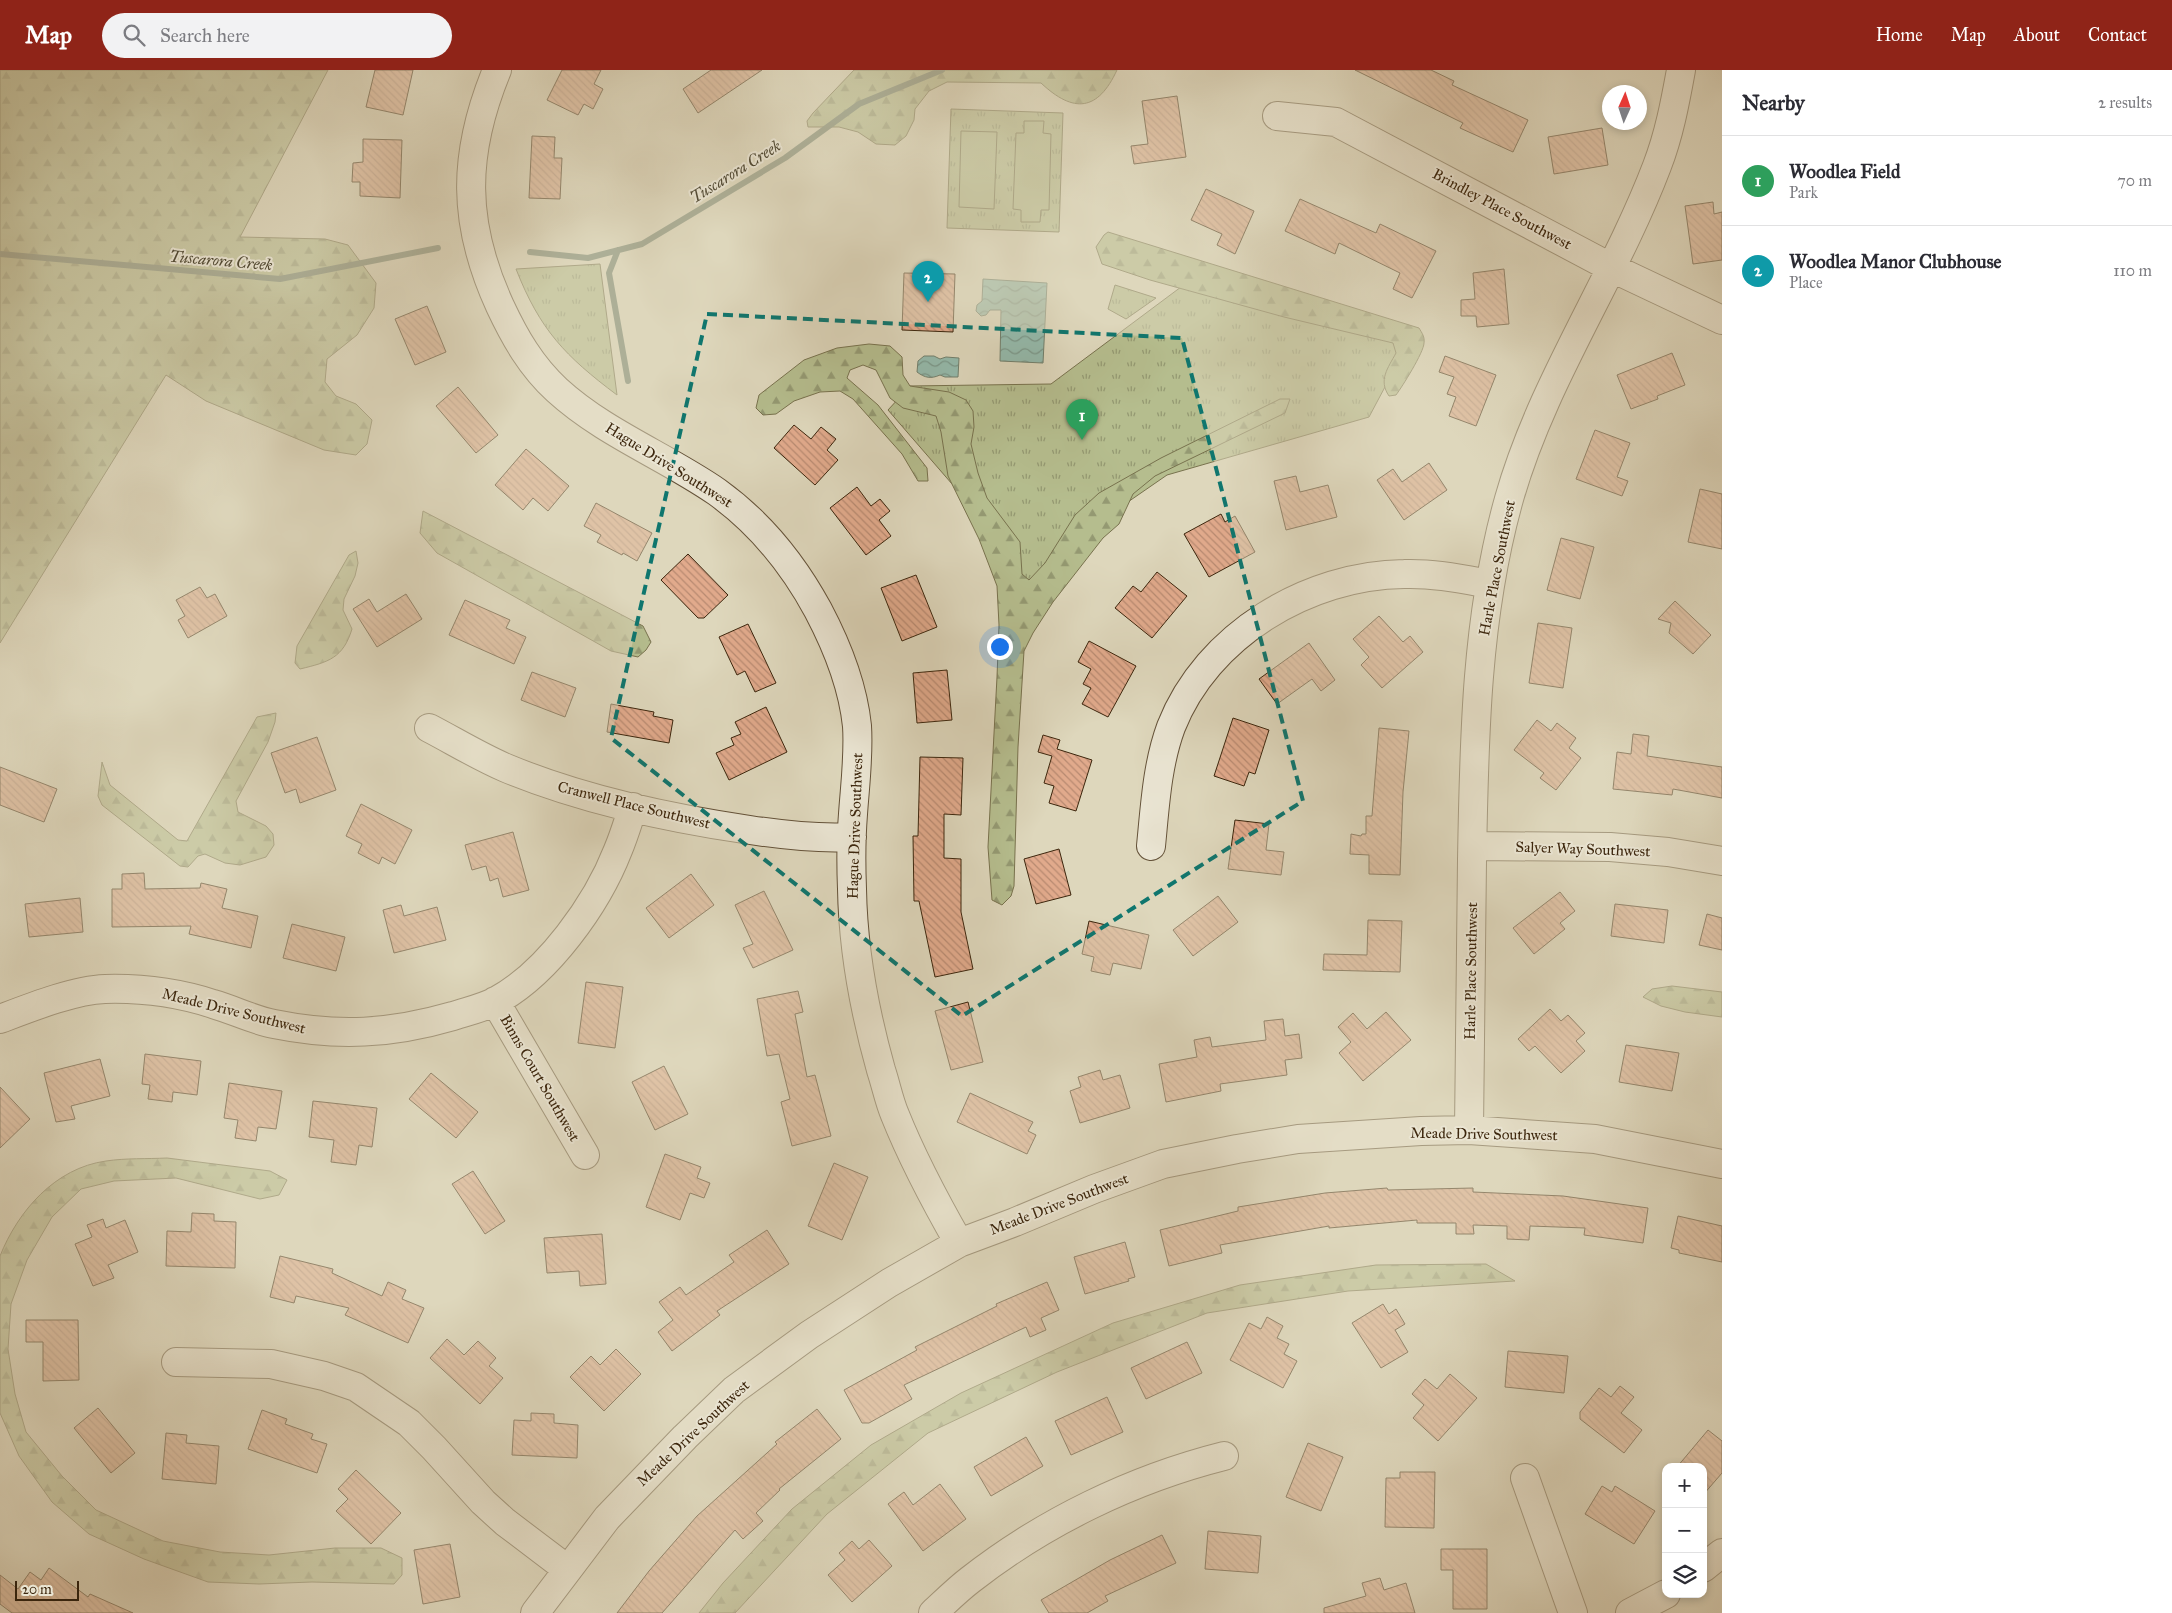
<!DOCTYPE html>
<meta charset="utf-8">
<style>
:root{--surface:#fff;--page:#f2f2f3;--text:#2b2b33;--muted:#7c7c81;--line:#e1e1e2;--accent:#8f2418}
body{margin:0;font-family:"IM FELL Great Primer",serif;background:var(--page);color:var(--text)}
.controls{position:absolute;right:15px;bottom:15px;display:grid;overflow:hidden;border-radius:10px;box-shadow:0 2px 8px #0003}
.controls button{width:45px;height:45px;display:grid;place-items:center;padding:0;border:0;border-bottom:1px solid var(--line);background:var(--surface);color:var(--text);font:25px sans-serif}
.compass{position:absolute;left:1602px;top:15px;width:45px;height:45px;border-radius:50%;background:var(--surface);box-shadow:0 2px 8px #0003;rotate:3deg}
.scale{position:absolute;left:15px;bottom:12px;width:64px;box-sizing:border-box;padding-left:5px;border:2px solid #3c260d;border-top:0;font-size:14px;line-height:18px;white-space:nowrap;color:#3c260d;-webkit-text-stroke:4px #eae5d3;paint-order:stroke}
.you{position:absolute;left:999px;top:576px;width:18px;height:18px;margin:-12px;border:4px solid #fff;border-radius:50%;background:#1a73e8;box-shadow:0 0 0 8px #1a73e833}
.badge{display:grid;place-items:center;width:32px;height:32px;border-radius:50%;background:var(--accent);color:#fff;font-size:16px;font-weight:700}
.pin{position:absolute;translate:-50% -41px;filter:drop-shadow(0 1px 2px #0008)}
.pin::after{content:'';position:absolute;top:26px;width:18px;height:15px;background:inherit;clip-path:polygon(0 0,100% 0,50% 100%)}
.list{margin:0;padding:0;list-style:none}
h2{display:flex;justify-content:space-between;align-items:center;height:65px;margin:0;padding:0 20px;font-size:21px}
h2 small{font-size:16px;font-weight:400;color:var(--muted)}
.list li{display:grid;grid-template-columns:32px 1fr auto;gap:15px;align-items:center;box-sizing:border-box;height:90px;padding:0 20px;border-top:1px solid var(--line)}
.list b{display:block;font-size:19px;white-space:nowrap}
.list p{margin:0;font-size:16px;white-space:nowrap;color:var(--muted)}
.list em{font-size:16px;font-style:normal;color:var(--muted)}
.icon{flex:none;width:28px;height:28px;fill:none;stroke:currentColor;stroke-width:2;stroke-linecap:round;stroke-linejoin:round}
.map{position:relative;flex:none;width:1722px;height:1543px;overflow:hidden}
header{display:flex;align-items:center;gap:30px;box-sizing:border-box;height:70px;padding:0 25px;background:var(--accent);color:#fff}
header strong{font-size:24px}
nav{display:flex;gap:28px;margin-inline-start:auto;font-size:18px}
.search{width:350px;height:45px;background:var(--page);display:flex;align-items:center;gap:12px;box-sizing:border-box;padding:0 18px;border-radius:28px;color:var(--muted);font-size:19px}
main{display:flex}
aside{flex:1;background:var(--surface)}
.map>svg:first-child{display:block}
</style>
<header>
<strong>Map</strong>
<div class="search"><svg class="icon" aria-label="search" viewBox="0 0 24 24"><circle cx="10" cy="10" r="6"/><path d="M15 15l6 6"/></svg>Search here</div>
<nav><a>Home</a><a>Map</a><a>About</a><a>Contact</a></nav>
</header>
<main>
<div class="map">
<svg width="1722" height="1543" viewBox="0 0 1722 1543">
<defs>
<pattern id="grass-tufts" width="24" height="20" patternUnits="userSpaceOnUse" patternTransform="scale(1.25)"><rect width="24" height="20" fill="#b5bd8e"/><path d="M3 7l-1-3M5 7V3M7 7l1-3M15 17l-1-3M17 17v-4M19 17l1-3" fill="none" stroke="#949972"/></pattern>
<pattern id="forest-firs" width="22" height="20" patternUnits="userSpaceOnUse" patternTransform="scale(1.25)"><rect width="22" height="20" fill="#b5bd8e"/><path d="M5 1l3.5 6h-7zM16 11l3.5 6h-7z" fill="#949972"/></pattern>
<pattern id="water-waves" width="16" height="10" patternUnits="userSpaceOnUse" patternTransform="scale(1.25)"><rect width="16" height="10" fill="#94baac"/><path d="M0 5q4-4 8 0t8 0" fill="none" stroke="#7a978a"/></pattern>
<pattern id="building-back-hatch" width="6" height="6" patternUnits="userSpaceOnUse" patternTransform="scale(1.25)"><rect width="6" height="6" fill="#e1aa8c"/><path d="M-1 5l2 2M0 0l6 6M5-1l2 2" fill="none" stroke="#b88a71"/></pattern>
</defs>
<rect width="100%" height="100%" fill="#ded7bc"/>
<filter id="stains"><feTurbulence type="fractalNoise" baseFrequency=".004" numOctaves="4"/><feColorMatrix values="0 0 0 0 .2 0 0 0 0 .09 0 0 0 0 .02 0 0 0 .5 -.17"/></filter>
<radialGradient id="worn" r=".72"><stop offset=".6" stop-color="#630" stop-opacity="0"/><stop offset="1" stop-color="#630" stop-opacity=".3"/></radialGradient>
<path fill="url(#grass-tufts)" stroke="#78724e" d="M951,39L1063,43L1059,162L947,158Z
M600,194L617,325C565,286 540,260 516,199Z
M1193,208L1411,268L1369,347L1167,405L1096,454L1020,570L978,444L888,340L910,316L1051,314Z
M1115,215L1156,228L1126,249L1108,239Z"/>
<path fill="url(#forest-firs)" stroke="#78724e" d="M0,0H328L240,167L325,169L348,175L376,213L374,238L357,265L327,289L325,312L336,326L356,334L372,350L367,374L356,385L324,380L206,331L166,305L0,573Z
M854,0H1117C1098,41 1074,44 1041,13L947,12L929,21L915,39L914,50L906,66L895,75L876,74L858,62L839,57H808L807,51L813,43Z
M1108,162L1419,258C1422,263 1425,267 1424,273C1424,282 1402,317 1396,325L1389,326C1378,310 1388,298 1396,283L1393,273L1284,247L1150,210L1102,194L1096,177L1104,165Z
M869,274L890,276L902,287L903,305L910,316L949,322L966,330L973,341L974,357L971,374L978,403L987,428L1020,472L1022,504L1029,510L1045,493L1075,445L1099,423L1161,388L1280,329H1290L1285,343L1155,406L1133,424L1119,454L1103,468L1053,532L1033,563L1024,581L1018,677L1014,816L1011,826L1002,835L992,830L988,777L997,607L999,555L997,516L979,469L948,406L941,362L936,346L903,338L890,328L876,300L863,295L850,300L847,308L878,335L927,398L928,411H918L902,384L853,329L840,321L820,322L794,331L776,344L763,345L756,338L759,325L804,290L837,278Z
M423,441L643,556L651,572L646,580L638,587L611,581L437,483L420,463Z
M356,481L358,493L355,506L344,529L343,540L352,559C343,588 329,592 300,599L295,593L297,576L349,485Z
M276,643L275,652L268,672L236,731L238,742L266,756L273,764L274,775L266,787L240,795L225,793L205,784L198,786L188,797L180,796L102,735L98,726L102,692L110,715L178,770L187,771L257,647Z
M1672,916L1722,922V947L1685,942L1661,936L1643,927L1652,919Z
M167,1088L270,1101L287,1110L279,1125L260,1129L176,1108L114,1111L81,1119L52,1147L27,1190L11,1234L8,1279L15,1324L26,1362L62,1406L96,1440L163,1471L220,1482L269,1485L335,1478H381L402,1488V1505L394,1514L312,1512L259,1514L208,1512L144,1489L89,1464L52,1432L19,1386L0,1343V1186C18,1141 55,1098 106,1091C126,1088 147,1089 167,1088Z
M1486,1194L1515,1211L1348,1221L1207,1243L1057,1302L928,1363L827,1444L735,1543H699L723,1513L792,1439L871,1375L961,1323L1113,1253L1240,1215L1376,1195Z"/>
<path fill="#b5bd8e" stroke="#78724e" d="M1024,51H1044L1043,63L1051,64L1049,140H1041L1040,152H1021V140L1013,139L1016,63H1024Z
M961,61L997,62L994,139L959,137Z"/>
<path fill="url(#water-waves)" stroke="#717f6c" d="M983,209L1047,213L1043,293L1000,291L1001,240H990L986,245L981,246L976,241L977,235L982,231Z
M924,286H934L940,289L946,287L959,288L958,307H945L940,305C931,309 925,308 917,302L918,291Z"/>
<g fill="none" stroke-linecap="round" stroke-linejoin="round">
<path stroke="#717f6c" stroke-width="6" d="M618,180L609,203L628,311
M530,182L588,188L642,174L785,88L859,34L942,0
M0,184L280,209L438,178"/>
</g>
<path fill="url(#building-back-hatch)" stroke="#3c260d" d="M375,0H413L403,45L366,37Z
M562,0H601L594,14L603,19L593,39L584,34L578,45L547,30Z
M711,0H762L698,43L683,19Z
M1355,0H1431L1454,11L1452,15L1528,50L1513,82L1460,58L1463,53Z
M1177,26L1186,87L1134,94L1131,76L1148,74L1142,31Z
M1602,58L1608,95L1554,104L1548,67Z
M532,66L555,67L554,88H562L560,129L529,128Z
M363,69L402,70L400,128L360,126V112H352L353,93L363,92Z
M1206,119L1254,141L1235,184L1217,175L1222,164L1191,150Z
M1300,129L1376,163L1380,154L1436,181L1412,228L1393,219L1400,203L1339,173L1335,184L1285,161Z
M1713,132L1714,144L1722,142V190L1693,194L1685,136Z
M1504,199L1509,254L1477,257L1476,246H1461V230L1475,229L1473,203Z
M904,203L955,204L953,262L902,260Z
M427,236L446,282L415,295L395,249Z
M1672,283L1685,315L1657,326L1658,329L1631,339L1617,305Z
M1445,286L1496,305L1476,356L1449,346L1456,327L1447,324L1454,307L1439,302Z
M458,317L498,365L476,383L436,336Z
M794,355L811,369L821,357L836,369L827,380L838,390L815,415L774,378Z
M1595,360L1630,373L1617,407L1628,411L1622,426L1576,409Z
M526,379L569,416L548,441L533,428L523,440L495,415Z
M1429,393L1447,420L1404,450L1377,410L1393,399L1402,412Z
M1296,406L1300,422L1328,415L1337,447L1286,460L1274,411Z
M857,417L871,436L880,429L890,441L879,450L891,466L866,485L830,438Z
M1700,419L1722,424V479L1688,472Z
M596,433L652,463L637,491L623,483L622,485L597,472L601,465L584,456Z
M1221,444L1225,452L1235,446L1255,482L1209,507L1184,464Z
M1561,468L1594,477L1580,529L1547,520Z
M688,484L728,525L704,548H698L661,510Z
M1157,502L1187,526L1152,568L1115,538L1133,516L1141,522Z
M916,505L937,557L902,571L881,518Z
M200,517L207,528L215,524L227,546L188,568L178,550L185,546L176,530Z
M406,524L422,549L377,577L353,539L369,529L377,542Z
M465,530L510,550L506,558L526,567L514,594L449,565Z
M1675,531L1711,565L1693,584L1669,563L1671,553L1658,549Z
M1379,546L1403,572L1410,566L1423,582L1382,618L1361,595L1369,587L1353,569Z
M1538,553L1572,558L1563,618L1529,613Z
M748,554L776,613L755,622L745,601L737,605L719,567Z
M1089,571L1136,596L1108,647L1082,634L1091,618L1083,614L1091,599L1078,592Z
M1309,573L1335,610L1321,621L1312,609L1277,634L1259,609Z
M947,600L952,650L917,653L913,603Z
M532,602L576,618L565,647L521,630Z
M611,634L654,642L653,646L673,650L669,673L607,662Z
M766,637L787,682L729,710L716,683L734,675L731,668L741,664L735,652Z
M1233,648L1269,660L1255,704L1249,702L1244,716L1214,706Z
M1537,650L1551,661L1557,653L1576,668L1569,678L1581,688L1556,720L1540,708L1544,703L1514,680Z
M1379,658L1409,661L1403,722L1400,805L1369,804V785L1350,784L1351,764L1361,766L1362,764H1366V746H1372Z
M1633,664L1649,666L1647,686L1722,697V728L1673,719L1672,725L1613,719L1617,682L1631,684Z
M1043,665L1060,670L1057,679L1092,690L1076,741L1049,733L1054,716L1044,713L1052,686L1038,682Z
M317,667L336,720L300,733L296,719L285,723L271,683Z
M920,687L963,688L961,745L944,744V788L961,789V842L973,899L935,907L919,831H914L913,766H918Z
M0,697L57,719L44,752L0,735Z
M361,734L412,760L395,794L382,787L379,794L358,783L362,774L346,766Z
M1235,750L1269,754L1266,780L1284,782L1281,805L1228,799Z
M513,762L529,820L503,827L498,808L490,811L486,796L472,800L465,775Z
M1059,779L1071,825L1036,834L1024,789Z
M144,803L145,819L200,818L201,813L227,819L222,838L258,846L251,878L189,864L191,856L112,857V819H122V804Z
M691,804L714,835L669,868L646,838Z
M764,821L793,880L753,898L743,878L753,874L735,835Z
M1560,822L1575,841L1560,853L1565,859L1534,884L1513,858Z
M1218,826L1238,852L1193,886L1173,860Z
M80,828L83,862L29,867L25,834Z
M1615,834L1668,840L1664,873L1611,866Z
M401,835L404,846L437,837L446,870L394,883L383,840Z
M1707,844L1722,848V880L1699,875Z
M1368,850L1402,851L1400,902L1323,900L1324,884L1367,885Z
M1089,851L1149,865L1141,899L1113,893L1110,905L1091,901L1094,887L1082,884Z
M292,854L345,867L336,901L283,888Z
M586,912L623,917L615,978L578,973Z
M798,921L803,942L795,944L807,1007L815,1005L831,1066L792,1076L781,1032L790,1029L779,984L767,986L757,929Z
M968,932L983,992L951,1000L935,941Z
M1550,939L1561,951L1568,945L1585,963L1576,971L1585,981L1561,1003L1535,976L1529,981L1518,969Z
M1386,942L1411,970L1363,1011L1339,983L1351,972L1338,957L1353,943L1367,959Z
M1283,949L1285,966L1299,964L1302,988L1285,990L1287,1005L1220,1014L1221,1021L1166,1032L1159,994L1197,987L1194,970L1210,967L1212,977L1266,970L1264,951Z
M1626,975L1679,983L1672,1021L1619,1012Z
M145,984L201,991L197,1025L173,1022L172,1032L148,1029L150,1015L142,1014Z
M100,989L110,1026L71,1036L75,1049L56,1052L44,1003Z
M664,996L688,1044L655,1060L632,1012Z
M1100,1000L1103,1010L1120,1005L1130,1038L1080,1053L1070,1021L1081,1017L1078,1007Z
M431,1003L478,1042L456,1068L409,1029Z
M229,1013L282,1021L276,1059L258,1057L256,1071L235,1068L238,1050L224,1048Z
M0,1017L30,1049L0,1078Z
M970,1023L1033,1052L1028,1061L1036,1065L1027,1084L957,1052Z
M313,1031L377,1038L372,1077L359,1075L356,1095L331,1092L334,1070L309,1067Z
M665,1084L701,1097L697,1108L710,1113L704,1128L690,1123L680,1150L646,1137Z
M834,1093L868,1107L842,1170L808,1156Z
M473,1101L505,1151L485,1164L452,1114Z
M1387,1118L1388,1120L1473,1118V1122L1563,1126L1648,1138L1643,1173L1584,1165L1585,1158L1530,1156L1529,1170L1507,1169V1156L1473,1155L1474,1164H1456V1153H1417V1150L1329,1158V1156L1220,1175L1222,1183L1169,1196L1160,1160L1238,1141V1137L1325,1123Z
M192,1143L214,1144V1151L236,1152L235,1198L166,1196L167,1161L191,1162Z
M1678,1146L1722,1156V1192L1679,1183V1180L1671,1178Z
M103,1149L106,1158L125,1150L138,1182L108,1195L114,1208L93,1216L75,1174L92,1167L87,1155Z
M767,1160L789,1194L717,1241L720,1245L672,1281L658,1262L673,1250L659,1232L680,1217L686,1225L734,1192L729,1185Z
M602,1164L606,1214L580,1216L579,1201L547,1203L544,1168Z
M1125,1172L1135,1207L1128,1209L1129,1211L1085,1224L1074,1187Z
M280,1186L333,1199L332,1203L382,1226L388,1212L406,1220L402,1229L424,1238L408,1273L345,1245L349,1238L296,1226L294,1233L270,1227Z
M1047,1212L1059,1240L1041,1248L1046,1260L1030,1267L1026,1257L904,1315L912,1329L869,1353H862L844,1320L917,1280L915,1277L997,1236L996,1234Z
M1383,1234L1389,1244L1396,1239L1405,1254L1395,1260L1408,1282L1381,1298L1352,1253Z
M1267,1247L1283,1256L1277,1268L1289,1274L1284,1284L1297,1291L1283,1318L1230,1290L1249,1253L1261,1259Z
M26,1250H78L79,1310L43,1311V1272H26Z
M447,1269L464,1285L478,1271L496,1288L489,1296L503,1308L480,1334L430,1288Z
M1187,1272L1202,1303L1146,1329L1131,1298Z
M616,1279L641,1304L604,1341L570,1307L591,1286L600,1295Z
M1508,1281L1568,1286L1564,1323L1505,1317Z
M1450,1304L1477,1328L1438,1371L1413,1348L1424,1335L1412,1324L1425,1309L1437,1319Z
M1620,1316L1634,1327L1621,1343L1642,1360L1624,1383L1580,1349V1342L1599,1318L1611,1327Z
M1107,1327L1123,1362L1071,1385L1055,1351Z
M98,1338L135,1383L111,1403L74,1358Z
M817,1339L841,1369L779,1419L780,1420L756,1443L763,1451L743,1469L735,1460L662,1543H617L649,1501L697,1446L777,1374L775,1372Z
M262,1340L287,1349L285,1354L313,1364L311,1369L327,1374L317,1403L248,1379Z
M531,1343L554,1344V1353L578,1355L577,1388L512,1385L514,1350L531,1351Z
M1708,1360L1722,1371V1403L1703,1425V1397H1677Z
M166,1363L187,1365L186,1373L219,1376L216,1414L162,1409Z
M1026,1367L1043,1396L991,1426L974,1397Z
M1308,1373L1343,1387L1321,1441L1286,1427Z
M356,1400L401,1443L371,1474L336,1441L348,1429L338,1419Z
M1400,1402H1435L1434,1458L1385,1457L1386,1408H1400Z
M940,1414L966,1449L923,1481L888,1434L904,1422L913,1435Z
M1602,1416L1612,1422L1615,1416L1655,1441L1634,1474L1585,1444Z
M1208,1461L1261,1466L1258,1503L1205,1499Z
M1162,1465L1176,1493L1105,1526L1108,1531L1087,1543H1049L1041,1530L1110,1490Z
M869,1470L892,1496L852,1532L828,1505L845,1490L839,1483L852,1471L859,1479Z
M450,1474L460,1527L423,1534L414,1480Z
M1441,1479H1487V1539H1453V1500H1441Z
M49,1498L88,1527L90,1524L133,1543H12L0,1534V1505L18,1519L30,1502L41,1510Z
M1380,1508L1384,1520L1406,1513L1415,1543H1324V1538L1366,1526L1362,1513Z"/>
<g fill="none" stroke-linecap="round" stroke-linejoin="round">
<defs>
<path id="minor" d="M497,0C462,85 462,153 500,236C515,268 531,296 557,320C604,363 665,386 717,422C760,453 793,494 818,540C836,574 853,617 857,656C859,685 855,715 853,744C851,769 851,794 852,819C853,878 865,943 881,1000C886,1015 889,1031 895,1045C913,1090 935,1131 959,1173
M1277,46L1336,52L1612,198L1722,250
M429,658C454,671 480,687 506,698C583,730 668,748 750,760C783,765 818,769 852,767
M1151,776C1155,736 1157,695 1171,657C1207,565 1308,505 1404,504C1433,503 1462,509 1490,514
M1473,776L1610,777L1668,782L1722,791
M495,931L585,1085
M0,949C29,938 74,920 105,919C141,918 179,923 213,934C234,940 253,950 274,954C338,967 391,964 453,946C468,941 483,938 496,931C548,903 597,834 618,780C624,766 628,752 633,737
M1469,1060C1470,970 1471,880 1472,790C1474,669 1476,546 1509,429C1542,312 1614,209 1657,96C1669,65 1675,33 1681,0
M176,1292L271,1294L324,1306L356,1317L409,1353L434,1378L483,1432L505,1452L567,1499
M1525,1408L1573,1543
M1703,1498L1722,1483
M535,1543L607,1448L685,1367L734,1320L809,1265L889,1213L959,1173L1015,1152L1094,1119L1163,1094L1237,1079L1298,1069L1421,1061L1469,1060L1595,1069L1722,1094
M933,1543C945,1532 957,1520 970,1510C1044,1452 1133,1409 1224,1386
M1630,1543L1666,1524"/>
</defs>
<use href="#minor" stroke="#645239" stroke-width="30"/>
<use href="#minor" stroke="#eae5d3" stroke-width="28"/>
</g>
<path d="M0 0H1722V1543H0ZM707,244L1182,268L1303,731L962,946L611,668Z" fill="#ded7bc" fill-opacity=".55" fill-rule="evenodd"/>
<path fill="none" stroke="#0f766e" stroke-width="4" stroke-dasharray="10 6" stroke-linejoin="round" d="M707,244L1182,268L1303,731L962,946L611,668Z"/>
<g text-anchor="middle" stroke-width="4" stroke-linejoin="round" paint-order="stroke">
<g font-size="15" fill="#3c260d" stroke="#eae5d3">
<text transform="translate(1502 139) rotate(28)" y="5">Brindley Place Southwest</text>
<text transform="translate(669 395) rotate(32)" y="5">Hague Drive Southwest</text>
<text transform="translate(1497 498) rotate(-79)" y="5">Harle Place Southwest</text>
<text transform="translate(634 735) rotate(14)" y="5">Cranwell Place Southwest</text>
<text transform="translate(855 756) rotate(-88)" y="5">Hague Drive Southwest</text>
<text transform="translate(1583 779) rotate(2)" y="5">Salyer Way Southwest</text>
<text transform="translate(1471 901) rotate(-89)" y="5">Harle Place Southwest</text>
<text transform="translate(234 941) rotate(14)" y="5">Meade Drive Southwest</text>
<text transform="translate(540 1008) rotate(60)" y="5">Binns Court Southwest</text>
<text transform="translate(1484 1064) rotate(1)" y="5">Meade Drive Southwest</text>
<text transform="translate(1059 1134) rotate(-21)" y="5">Meade Drive Southwest</text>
<text transform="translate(693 1363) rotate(-43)" y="5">Meade Drive Southwest</text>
</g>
<g font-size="16" font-style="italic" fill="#524b35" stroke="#eae5d3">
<text transform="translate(735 101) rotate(-32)" y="6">Tuscarora Creek</text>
<text transform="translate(221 190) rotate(5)" y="6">Tuscarora Creek</text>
</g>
</g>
<rect width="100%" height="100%" filter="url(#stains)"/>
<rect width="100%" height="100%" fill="url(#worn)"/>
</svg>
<div class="controls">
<button>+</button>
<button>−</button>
<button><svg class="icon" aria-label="layers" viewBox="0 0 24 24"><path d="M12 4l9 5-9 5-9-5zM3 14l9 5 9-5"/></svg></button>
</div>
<svg class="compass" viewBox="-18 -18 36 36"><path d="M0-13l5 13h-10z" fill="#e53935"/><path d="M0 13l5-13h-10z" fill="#7c7c81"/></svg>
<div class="scale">20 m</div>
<div class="you"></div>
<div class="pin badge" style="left:1082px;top:370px;background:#2e9e5b">1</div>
<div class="pin badge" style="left:928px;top:232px;background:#0f9aa8">2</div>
</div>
<aside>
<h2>Nearby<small>2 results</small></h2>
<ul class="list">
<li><span class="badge" style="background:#2e9e5b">1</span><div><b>Woodlea Field</b><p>Park</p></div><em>70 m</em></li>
<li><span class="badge" style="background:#0f9aa8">2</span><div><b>Woodlea Manor Clubhouse</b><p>Place</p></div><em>110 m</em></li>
</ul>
</aside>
</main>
